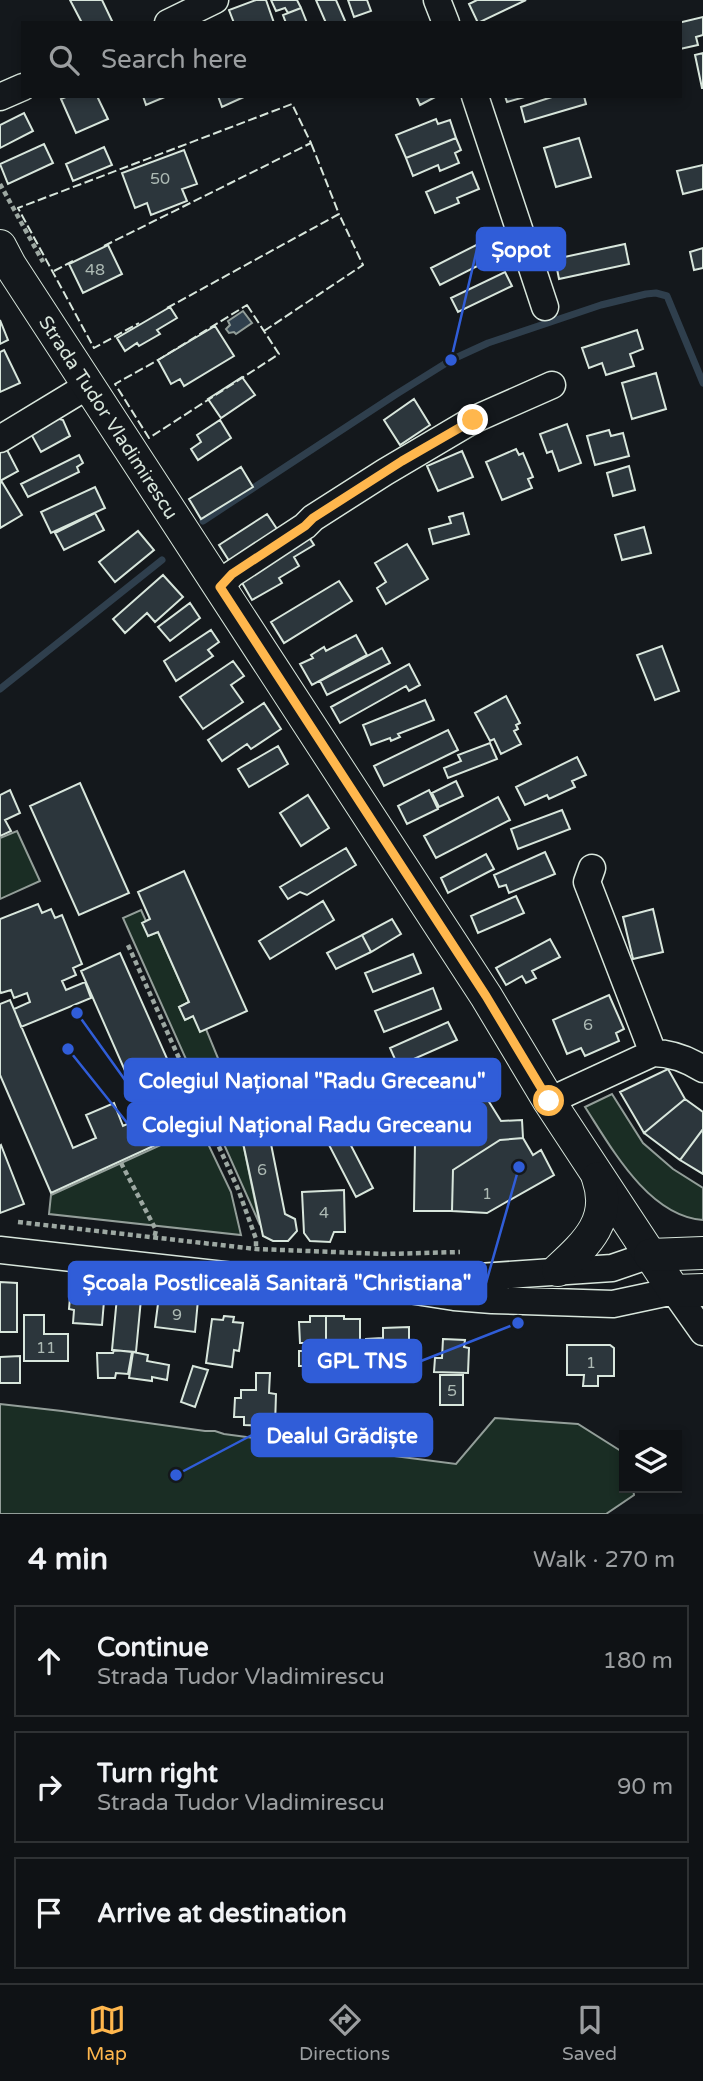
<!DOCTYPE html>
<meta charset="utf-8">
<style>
:root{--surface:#0f1215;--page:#1d2022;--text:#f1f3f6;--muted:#9b9ea0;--line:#2f3234;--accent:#ffb74d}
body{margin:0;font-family:"Varela Round",sans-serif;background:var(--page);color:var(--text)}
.controls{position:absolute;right:21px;bottom:21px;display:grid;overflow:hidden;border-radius:0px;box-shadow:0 4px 10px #0003}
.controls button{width:63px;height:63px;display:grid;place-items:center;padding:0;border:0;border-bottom:2px solid var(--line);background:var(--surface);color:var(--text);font:35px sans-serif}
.stop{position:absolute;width:21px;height:21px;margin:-16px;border:5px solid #ffb74d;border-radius:50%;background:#fff}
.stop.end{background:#ffb74d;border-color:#fff;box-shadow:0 2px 7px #0008}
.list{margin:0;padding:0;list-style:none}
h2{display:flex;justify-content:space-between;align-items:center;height:91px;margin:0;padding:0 28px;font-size:30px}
h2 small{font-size:23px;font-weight:400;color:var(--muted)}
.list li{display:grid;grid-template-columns:46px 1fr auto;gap:21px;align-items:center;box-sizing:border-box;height:112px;margin:0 14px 14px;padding:0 14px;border:2px solid var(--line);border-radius:0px}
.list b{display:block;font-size:26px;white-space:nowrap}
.list p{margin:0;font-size:23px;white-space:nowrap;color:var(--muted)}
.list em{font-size:23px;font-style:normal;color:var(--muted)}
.icon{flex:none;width:38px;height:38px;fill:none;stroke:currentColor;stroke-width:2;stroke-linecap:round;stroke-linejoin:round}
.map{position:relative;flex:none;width:703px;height:1514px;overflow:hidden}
.search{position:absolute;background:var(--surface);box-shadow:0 4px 10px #0003;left:21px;right:21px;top:21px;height:77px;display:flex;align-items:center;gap:18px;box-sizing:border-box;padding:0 24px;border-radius:0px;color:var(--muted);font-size:26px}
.sheet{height:469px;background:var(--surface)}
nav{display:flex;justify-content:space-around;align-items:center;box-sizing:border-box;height:98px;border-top:2px solid var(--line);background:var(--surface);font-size:19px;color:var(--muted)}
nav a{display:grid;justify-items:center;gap:4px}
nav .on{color:var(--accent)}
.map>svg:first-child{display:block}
</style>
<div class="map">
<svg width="703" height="1514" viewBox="0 0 703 1514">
<rect width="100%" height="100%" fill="#14181c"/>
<path fill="#1a2d24" stroke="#939e99" stroke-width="2" d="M17,831L40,881L0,899V838Z
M141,910L146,921L148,936L158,932L189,1002L179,1007L185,1020L193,1016L206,1029L227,1080L239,1124L260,1225L123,918Z
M612,1094L643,1143L673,1169L703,1188V1220C648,1216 611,1147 585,1107Z
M200,1127L231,1192L241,1235L49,1214L51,1195Z
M0,1404L62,1411L205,1431H215L224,1434L456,1464L495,1418L578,1424L624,1453V1488H633L634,1495L606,1514H0Z"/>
<path fill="#2f3f4d" stroke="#939e99" stroke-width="2" d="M243,311L252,323L236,334L234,332L229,333L226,329L230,325L228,321Z"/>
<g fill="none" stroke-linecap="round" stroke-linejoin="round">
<path stroke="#2f3f4d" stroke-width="7" d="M203,521L395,395L451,360L488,343L601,305L646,294L656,293L667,296L703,383
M0,689L162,560"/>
</g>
<path fill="#2c363c" stroke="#d8e6dc" stroke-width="2" d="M70,0H102L113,23H82Z
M256,0H266L274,23H234L229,10Z
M271,0H297L301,8L288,13L285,8L276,11Z
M316,0H336L346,23H326Z
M348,0H367L371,11L354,17Z
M477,0H526L478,23L469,4Z
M301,8L307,23H286L283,15Z
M703,17V35L696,37L698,45L680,49V23H678Z
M703,53V88H702L695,55Z
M68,96H97L108,119L76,133L61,99Z
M143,96H167L146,105Z
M218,96H246L222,107Z
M416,96H437L420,105Z
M505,96H528L507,102Z
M555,96H584L586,104L525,122L521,107Z
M24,113L33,131L0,148V125Z
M436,119L438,124L450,120L456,138L406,158L396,135Z
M456,138L461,150L455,153L459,163L440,171L438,165L413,176L406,158Z
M579,138L591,177L556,187L544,148Z
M44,144L53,163L8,184L0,164Z
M104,147L112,165L73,181L66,164Z
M184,150L197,184L182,189L187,201L151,215L147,203L135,208L122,173Z
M703,165V189L683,194L677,171Z
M472,172L479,189L457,198L459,203L435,213L426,192Z
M492,237L501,254L440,285L431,268Z
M625,244L629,264L559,279L555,259Z
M108,245L122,274L83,293L69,264Z
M703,248V268L694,270L690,252Z
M505,272L512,286L458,312L451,298Z
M170,307L177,318L157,330L160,334L139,346L137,343L125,351L117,338Z
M0,320L8,340L0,344Z
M215,326L234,356L184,386L180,379L171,384L158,360Z
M637,330L643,349L630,354L634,366L606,375L602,363L589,368L582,348Z
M4,350L20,383L0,392V352Z
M656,373L666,409L632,419L622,383Z
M242,377L255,395L221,418L208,399Z
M414,399L430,425L400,445L384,420Z
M56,418L63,420L70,436L41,452L30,432Z
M220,420L231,438L198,460L191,449L201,442L197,435Z
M567,424L581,463L559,471L552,451L547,453L540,434Z
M609,430L611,436L623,433L629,456L595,465L587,436Z
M5,446L18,471L0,481V449Z
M516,449L519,455L523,453L533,477L528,479L532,488L502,500L486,462Z
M462,451L473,477L438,491L427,466Z
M79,455L83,463L77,467L79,472L28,497L21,484Z
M629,466L635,490L613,496L607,473Z
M241,467L253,487L201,519L189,499Z
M2,482L22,515L0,528V483Z
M95,487L105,508L51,533L41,512Z
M95,513L104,530L64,550L55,533Z
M463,513L469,534L433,544L429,529L451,523L449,517Z
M267,514L281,535L233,567L219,545Z
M644,527L651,553L622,560L615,535Z
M138,531L154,550L115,582L99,562Z
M307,534L314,545L294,557L299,566L279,578L282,583L252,600L237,574Z
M407,544L428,579L386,604L377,588L386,582L375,563Z
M163,575L183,597L155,622L147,613L125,633L113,619Z
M339,581L352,601L284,643L271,622Z
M190,603L200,618L170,641L158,627Z
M211,630L219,642L208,650L213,656L176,681L164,661Z
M356,635L367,655L312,685L300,664L313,658L311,655L324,647L326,651Z
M662,646L679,691L655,700L637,655Z
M382,648L390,663L327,695L320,681Z
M233,661L244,676L231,685L243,702L203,729L180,697Z
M409,664L420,685L409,691L406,686L340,723L331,707Z
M506,696L520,723L516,725L518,729L514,731L521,744L501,754L494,739L490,741L475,713Z
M425,700L434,720L398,734L400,737L391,741L390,738L371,745L363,725Z
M264,703L281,729L251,749L247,744L222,761L208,740Z
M448,730L458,750L384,786L374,766Z
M490,743L497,759L448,778L444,768L461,761L458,755Z
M278,746L288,764L249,787L238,769Z
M577,757L586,775L572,781L575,787L549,799L547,795L525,805L516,787Z
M456,781L463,796L439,807L432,793Z
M80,783L129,893L79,915L30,806Z
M10,790L20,813L5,820L11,831L0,836V795Z
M429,790L438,809L407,824L398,806Z
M308,795L329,828L301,846L280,813Z
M498,797L510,820L436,858L424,836Z
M562,810L570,829L518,849L511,829Z
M346,848L356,865L307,895L300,892L288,899L280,887Z
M545,852L555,874L509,893L506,885L499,887L494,875Z
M486,854L494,869L448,893L441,878Z
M184,871L247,1011L200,1032L193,1016L185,1020L179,1007L189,1002L158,932L148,936L142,923L150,919L138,892Z
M516,896L524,913L478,933L471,916Z
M323,901L334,920L270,959L259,941Z
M38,904L42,913L51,909L55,918L62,915L82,964L73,968L76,975L62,981L66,990L85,982L91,998L21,1027L14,1009L30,1002L27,993L14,998L11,990L1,993L0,991V919Z
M653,909L663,952L633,959L623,917Z
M392,919L401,934L371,952L362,935Z
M362,935L371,952L336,969L327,953Z
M550,939L560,957L532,971L536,978L526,983L522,976L506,985L496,968Z
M120,953L197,1126L51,1193L0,1075V1004L10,1000L73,1148L96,1138L86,1115L114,1103L123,1126L145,1116L81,971Z
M413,954L421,973L373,992L365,973Z
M433,988L441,1009L384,1032L375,1011Z
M609,995L624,1029L616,1033L619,1041L585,1056L581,1048L567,1054L553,1020Z
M448,1022L457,1040L398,1066L390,1048Z
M668,1069L685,1099L644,1133L620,1092Z
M486,1097L501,1121L522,1120L523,1138L500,1140L453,1170L452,1211H414L415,1141Z
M685,1099L703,1112V1129L680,1160L644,1133Z
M266,1119L285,1214L295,1219L297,1231L288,1241H273L263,1236L239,1124Z
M703,1129V1174L680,1160Z
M345,1134L373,1188L356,1197L328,1143Z
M523,1138L533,1155L541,1150L554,1175L487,1213L452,1211L453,1170L500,1140Z
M1,1145L24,1204L0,1213V1146Z
M344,1190L345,1232H334L330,1242L310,1241L304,1233L302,1192Z
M0,1282L17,1283V1332H0Z
M71,1286L105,1289L102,1325L73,1323L74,1310L69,1309Z
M159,1296L198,1300L195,1332L155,1327Z
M117,1297L141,1299L136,1352L112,1350Z
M24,1315H44V1334H68V1361H24Z
M224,1316L234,1317L233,1322L243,1323L239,1351L234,1350L232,1367L206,1363L212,1319L223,1320Z
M310,1316H326V1381H308V1366H299V1351H305V1343H300L299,1322H310Z
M326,1316H344V1319H360V1346H340V1353H334L335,1381H326Z
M409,1327V1366L366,1367V1339L383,1338V1328Z
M443,1339L465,1340L464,1347L469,1348L468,1373L434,1372L435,1358H442Z
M567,1345H610L614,1348V1376H598V1386H583L584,1375H567Z
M114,1350L132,1352L128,1374L116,1373L115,1378H98L97,1353H113Z
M133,1352L148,1355L147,1361L169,1365L167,1380L152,1377V1381L129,1378Z
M20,1356V1383H0V1357Z
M193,1366L208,1370L195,1407L181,1402Z
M256,1373H270L269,1393L276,1394L275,1426L244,1425V1417H234L235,1398H241V1390H256Z
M440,1375H463V1405H440Z"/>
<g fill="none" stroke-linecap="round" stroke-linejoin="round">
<defs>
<path id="minor" d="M437,0L446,23
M168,23L215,0
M475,96L545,307
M0,97L23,87
M0,439L89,385
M220,587L232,574L305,526L313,518L385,472L473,420L552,385
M592,868L587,882L653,1053
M549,1101L653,1053C672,1053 687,1059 703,1069
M0,1250L251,1278L377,1285L454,1297L492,1300L613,1304L674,1291L703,1332
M420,1281L612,1268L650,1255"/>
<g id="major">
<path id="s1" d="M0,246L10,265L486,996L549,1101L674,1291L703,1290"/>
<path d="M650,1255L703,1253"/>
<path d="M558,1270C586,1244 613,1220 598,1178"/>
</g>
</defs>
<use href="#minor" stroke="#d8e6dc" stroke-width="29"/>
<use href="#major" stroke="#d8e6dc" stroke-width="34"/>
<path stroke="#9da8a2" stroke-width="4.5" stroke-dasharray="5 3.5" stroke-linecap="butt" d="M0,184L43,262
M128,945L238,1189L256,1239V1249
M121,1163L156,1230L154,1239
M18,1222L256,1249L385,1254L460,1252"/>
<use href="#minor" stroke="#14181c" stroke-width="26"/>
<use href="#major" stroke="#14181c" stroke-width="32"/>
<path stroke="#d8e6dc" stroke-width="2" stroke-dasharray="9 3.5" stroke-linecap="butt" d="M104,246L311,143L292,104L18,208L94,348L139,323
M54,271L73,261
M247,305L279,354L149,438L115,384L158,360Z
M167,308L339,214L311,143
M264,331L363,265L339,214"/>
</g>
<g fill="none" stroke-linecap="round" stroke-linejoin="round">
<path stroke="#ffb74d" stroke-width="9" d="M473,420L402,461L313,518L305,526L232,574L220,587L486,996L549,1101"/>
</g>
<g text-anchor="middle" stroke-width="5" stroke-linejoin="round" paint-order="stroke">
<g font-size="16" fill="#adbab4">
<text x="160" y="184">50</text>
<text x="95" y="275">48</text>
<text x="588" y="1030">6</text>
<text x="262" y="1175">6</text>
<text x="487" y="1199">1</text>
<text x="324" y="1218">4</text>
<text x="177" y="1320">9</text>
<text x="46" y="1353">11</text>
<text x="591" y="1368">1</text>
<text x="452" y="1396">5</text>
</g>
<g font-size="19" fill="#d8e6dc" stroke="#14181c">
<text dy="7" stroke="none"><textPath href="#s1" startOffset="203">Strada Tudor Vladimirescu</textPath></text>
</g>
</g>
<path fill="none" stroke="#305dd8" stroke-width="2.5" d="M451 360L477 249M77 1013L125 1080M68 1049L128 1124M519 1167L486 1283M518 1323L421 1361M176 1475L252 1435"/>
<g fill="#305dd8" stroke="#14181c" stroke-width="2.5">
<circle cx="451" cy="360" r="7"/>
<circle cx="77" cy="1013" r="7"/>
<circle cx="68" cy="1049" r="7"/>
<circle cx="519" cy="1167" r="7"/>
<circle cx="518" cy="1323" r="7"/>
<circle cx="176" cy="1475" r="7"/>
</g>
<g fill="#305dd8" stroke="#305dd8" stroke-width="2.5">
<rect x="477" y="228" width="88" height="42" rx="7"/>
<rect x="125" y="1059" width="375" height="42" rx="7"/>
<rect x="128" y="1103" width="358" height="42" rx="7"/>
<rect x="69" y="1262" width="417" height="42" rx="7"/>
<rect x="303" y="1340" width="118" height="42" rx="7"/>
<rect x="252" y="1414" width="180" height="42" rx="7"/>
</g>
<g font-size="21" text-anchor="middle" font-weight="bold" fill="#fff">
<text x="521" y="257">Șopot</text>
<text x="312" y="1088">Colegiul Național "Radu Greceanu"</text>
<text x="307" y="1132">Colegiul Național Radu Greceanu</text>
<text x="277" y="1290">Școala Postliceală Sanitară "Christiana"</text>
<text x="362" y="1368">GPL TNS</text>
<text x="342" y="1443">Dealul Grădiște</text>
</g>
</svg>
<div class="controls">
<button><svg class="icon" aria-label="layers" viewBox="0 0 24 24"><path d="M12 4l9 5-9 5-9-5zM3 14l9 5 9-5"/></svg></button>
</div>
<div class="stop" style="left:549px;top:1101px"></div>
<div class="stop end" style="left:473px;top:420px"></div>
<div class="search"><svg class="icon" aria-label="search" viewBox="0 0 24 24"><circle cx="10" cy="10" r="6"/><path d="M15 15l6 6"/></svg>Search here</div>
</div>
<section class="sheet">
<h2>4 min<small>Walk · 270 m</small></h2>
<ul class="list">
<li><svg class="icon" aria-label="ahead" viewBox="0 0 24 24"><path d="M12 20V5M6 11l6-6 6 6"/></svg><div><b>Continue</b><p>Strada Tudor Vladimirescu</p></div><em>180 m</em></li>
<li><svg class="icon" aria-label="right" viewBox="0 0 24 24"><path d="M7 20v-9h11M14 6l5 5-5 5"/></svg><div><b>Turn right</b><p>Strada Tudor Vladimirescu</p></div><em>90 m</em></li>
<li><svg class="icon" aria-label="arrive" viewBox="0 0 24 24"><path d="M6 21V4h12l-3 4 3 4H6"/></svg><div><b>Arrive at destination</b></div></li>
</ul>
</section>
<nav>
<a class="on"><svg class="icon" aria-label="map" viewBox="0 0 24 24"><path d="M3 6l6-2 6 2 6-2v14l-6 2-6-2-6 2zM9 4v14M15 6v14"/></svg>Map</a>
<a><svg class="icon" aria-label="directions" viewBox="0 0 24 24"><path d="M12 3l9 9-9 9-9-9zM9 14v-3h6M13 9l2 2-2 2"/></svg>Directions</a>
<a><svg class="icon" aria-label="saved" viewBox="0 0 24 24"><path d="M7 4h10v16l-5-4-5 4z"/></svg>Saved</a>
</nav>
